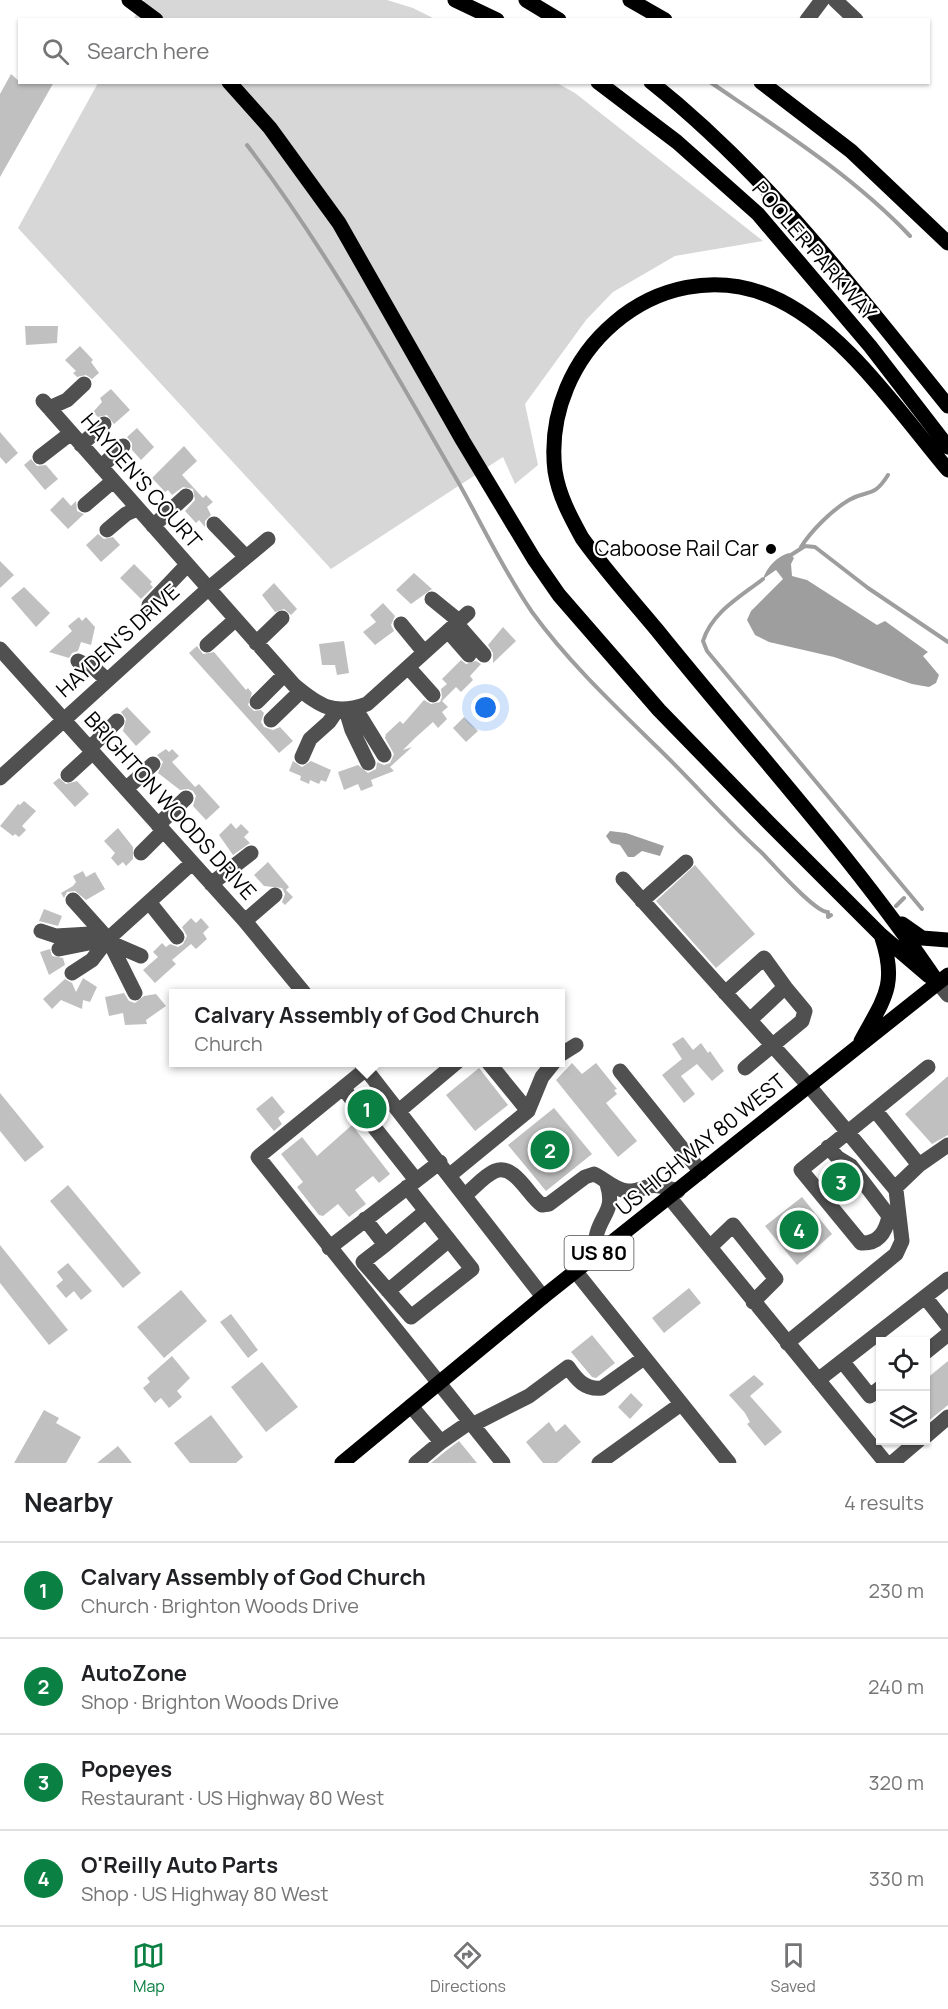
<!DOCTYPE html>
<meta charset="utf-8">
<style>
:root{--surface:#fff;--page:#f6f6f6;--text:#202124;--muted:#757577;--line:#e0e0e0;--accent:#0b8043}
body{margin:0;font-family:Manrope,sans-serif;background:var(--page);color:var(--text)}
.controls{position:absolute;right:18px;bottom:18px;display:grid;overflow:hidden;border-radius:0px;box-shadow:0 2px 4px #0004}
.controls button{width:54px;height:54px;display:grid;place-items:center;padding:0;border:0;border-bottom:2px solid var(--line);background:var(--surface);color:var(--text);font:30px sans-serif}
.you{position:absolute;left:486px;top:708px;width:21px;height:21px;margin:-15px;border:4px solid #fff;border-radius:50%;background:#1a73e8;box-shadow:0 0 0 9px #1a73e833}
.badge{display:grid;place-items:center;width:39px;height:39px;border-radius:50%;background:var(--accent);color:#fff;font-size:20px;font-weight:700}
.pin{position:absolute;translate:-50% -50%;border:3px solid #fff;box-shadow:0 2px 6px #0006}
.popup{position:absolute;left:169px;top:989px;width:396px;height:78px;box-sizing:border-box;display:grid;place-content:center;border-radius:0px;background:var(--surface);filter:drop-shadow(0 2px 4px #0005);font-size:20px;white-space:nowrap;color:var(--muted)}
.popup b{font-size:22px;color:var(--text)}
.popup::after{content:'';position:absolute;left:50%;top:100%;margin-left:-12px;border:12px solid transparent;border-top-color:var(--surface)}
.list{margin:0;padding:0;list-style:none}
h2{display:flex;justify-content:space-between;align-items:center;height:78px;margin:0;padding:0 24px;font-size:26px}
h2 small{font-size:20px;font-weight:400;color:var(--muted)}
.list li{display:grid;grid-template-columns:39px 1fr auto;gap:18px;align-items:center;box-sizing:border-box;height:96px;padding:0 24px;border-top:2px solid var(--line)}
.list b{display:block;font-size:22px;white-space:nowrap}
.list p{margin:0;font-size:20px;white-space:nowrap;color:var(--muted)}
.list em{font-size:20px;font-style:normal;color:var(--muted)}
.icon{flex:none;width:33px;height:33px;fill:none;stroke:currentColor;stroke-width:2;stroke-linecap:round;stroke-linejoin:round}
.map{position:relative;flex:none;width:948px;height:1463px;overflow:hidden}
.search{position:absolute;background:var(--surface);box-shadow:0 2px 4px #0004;left:18px;right:18px;top:18px;height:66px;display:flex;align-items:center;gap:15px;box-sizing:border-box;padding:0 21px;border-radius:0px;color:var(--muted);font-size:22px}
.sheet{height:462px;background:var(--surface)}
nav{display:flex;justify-content:space-around;align-items:center;box-sizing:border-box;height:84px;border-top:2px solid var(--line);background:var(--surface);font-size:16px;color:var(--muted)}
nav a{display:grid;justify-items:center;gap:3px}
nav .on{color:var(--accent)}
.map>svg:first-child{display:block}
</style>
<div class="map">
<svg width="948" height="1463" viewBox="0 0 948 1463">
<rect width="100%" height="100%" fill="#fff"/>
<path fill="#d7d7d7" d="M144,0H387L413,8L435,19L133,20Z
M555,82L575,93L763,241L675,256L613,292L586,320L525,404L538,465L515,484L503,457L331,569L18,228L98,83Z"/>
<path fill="#9e9e9e" d="M789,553L794,558L791,564L792,576L807,580L877,625L885,621L928,652L923,656L939,675L936,683L929,687L912,684L834,657L769,642L755,635L747,620L751,611L783,579L776,570L763,579C767,567 777,556 789,553Z
M610,831L626,833L664,846L660,856L642,851L634,857H628L620,845L611,843L606,836Z"/>
<g fill="none" stroke-linecap="round" stroke-linejoin="round">
<path stroke="#9e9e9e" stroke-width="4" d="M710,82C779,129 852,175 910,236
M247,145C327,250 391,366 457,480C482,524 503,570 532,612C569,663 616,707 661,751C695,784 726,820 761,852C773,864 815,913 828,912V917L831,915
M801,547C811,531 832,510 849,500C868,489 873,499 888,475
M791,555L805,546L815,547L868,588L948,642
M763,579C740,597 712,612 703,641L707,651L922,909
M896,906L904,898"/>
</g>
<path fill="#c0c0c0" d="M11,74L20,82H54L0,177V94Z
M25,326H58L57,343L26,345Z
M80,346L93,360L91,362L99,373L92,379L86,375L77,377L73,373L76,371L65,360Z
M111,389L130,410L114,424L107,415L98,417L93,412L102,402L100,398Z
M137,428L154,447L141,460L132,450V443L127,437Z
M0,432L18,453L6,464L0,457Z
M184,446L197,461L182,475L203,498L206,495L213,502L207,507L211,515L205,521V527L199,520L196,523L185,511L195,500L193,489L183,487L172,495L168,490L165,492L152,478Z
M31,459L37,466L46,465L58,479L45,490L24,465Z
M63,497L71,506L76,501L77,511L84,514L68,529L50,510Z
M98,534L104,539L113,537L120,545L101,562L86,545Z
M0,561L14,575L0,588Z
M134,564L152,582L150,584L153,587L141,599L120,578Z
M414,573L432,589L411,604L396,590Z
M274,583L297,609L291,615L284,609L275,612L262,595Z
M24,587L50,613L36,627L11,598Z
M383,603L395,616L391,625L394,631L375,645L363,632L376,622L370,615Z
M79,617L82,621L86,617L95,627L91,645L81,642L78,651L72,653L69,658L49,652L72,631L68,626Z
M503,627L516,641L493,663V653L488,645Z
M344,641L349,673L337,675L335,665H322L319,644Z
M197,646L203,654L214,652L246,690L248,688L252,693L248,705L254,711L261,710L264,713L261,722L264,727L273,730L280,727L293,741L279,753L189,653Z
M461,660L466,664L476,661L481,664L470,676L473,680L461,692L456,687L442,701L448,707L442,712L447,719L438,728L433,722L415,738L403,750L412,747L390,767L394,771L371,780L373,786L361,791L358,784L344,790L338,772L358,765L368,773L376,769L377,762L384,765L390,763L394,754L385,738L386,734L400,721L403,724L424,700L431,704L440,702L442,697L441,689L447,684L442,679Z
M127,707L151,732L136,746L123,731L126,719L121,712Z
M464,717L478,731L466,742L453,728Z
M166,749L169,752L172,749L179,756L172,762L195,787L199,784L220,807L206,820L193,806L196,796L193,791L188,789L180,790L158,773L163,762L157,755Z
M293,761L302,767L311,761L331,770L326,782L321,780L319,784L310,780L309,784L300,780L301,776L289,771Z
M59,778L66,784L77,781L89,794L75,807L53,783Z
M24,801L36,811L22,826L26,830L19,837L15,834L13,836L0,826L18,804L20,805Z
M231,823L236,829L241,824L249,832L244,837L250,843L233,855L219,835Z
M118,828L133,847V859L126,866L123,862L118,866L111,858L115,853L104,841Z
M268,862L289,887L286,890L293,897L285,905L282,902L285,894L282,888L264,886L254,875Z
M695,865L755,934L716,968L656,901Z
M83,871L86,877L95,872L105,889L86,900L75,891L67,892L64,898L61,893L73,886L76,882L73,876Z
M44,909L62,916L58,926L39,921Z
M191,918L196,923L201,918L209,927L203,933L207,939L196,949L191,944L172,960L176,964L155,983L143,970L158,957L153,952L162,943L166,947L170,944L178,947L183,944L187,936L182,927Z
M50,949L52,956L63,958L65,965L49,975L40,952Z
M83,978L97,987L90,1002L83,1000L82,1009L61,1000L52,1009L43,999L65,979L72,983L76,992Z
M124,993L129,1001L135,1003L144,996L156,994L166,1006L146,1020L147,1024L125,1025L123,1013L109,1016L105,997Z
M683,1037L693,1050L701,1043L708,1053L710,1051L724,1071L712,1081L697,1064L681,1076L695,1094L684,1103L662,1075L682,1059L672,1044Z
M572,1063L582,1074L596,1063L617,1089L614,1090L617,1094L606,1103L637,1141L618,1157L556,1080Z
M479,1068L508,1105L475,1131L446,1095Z
M948,1076V1135L932,1144L905,1114Z
M0,1093L44,1147L25,1162L0,1131Z
M272,1096L285,1112L278,1118L282,1124L274,1131L256,1109Z
M554,1108L592,1154L546,1191L508,1145Z
M352,1125L390,1174L379,1183L373,1176L355,1190L366,1204L349,1217L338,1204L323,1216L319,1215L297,1187L303,1182L281,1154L302,1137L317,1156Z
M830,1163L839,1170L858,1193L848,1202L823,1171Z
M68,1185L141,1273L123,1288L50,1201Z
M802,1197L832,1234L797,1265L765,1226Z
M0,1245L68,1330L49,1345L0,1283Z
M68,1263L92,1291L81,1300L74,1291L66,1298L56,1286L63,1280L57,1272Z
M689,1288L701,1303L664,1333L652,1318Z
M181,1290L207,1321L164,1358L137,1327Z
M231,1314L258,1350L248,1358L220,1322Z
M592,1335L615,1363L596,1378L592,1377L571,1352Z
M172,1356L190,1378L177,1391L182,1397L169,1408L161,1398L155,1403L143,1388L150,1382L147,1378Z
M948,1361V1405L926,1423V1379Z
M262,1362L298,1407L266,1432L231,1387Z
M754,1375L764,1384L750,1396L782,1432L765,1446L747,1424L750,1422L745,1413L729,1395Z
M631,1393L643,1405L630,1419L618,1407Z
M44,1410L59,1418L56,1423L81,1437L66,1463H14Z
M211,1415L243,1457L236,1463H190L174,1443Z
M549,1422L556,1432L565,1424L581,1442L557,1463H543L526,1442Z
M459,1441L477,1463H431L447,1450Z
M118,1446L132,1463H97Z"/>
<g fill="none" stroke-linecap="round" stroke-linejoin="round">
<path stroke="#505050" stroke-width="15" d="M835,0L856,20
M807,20L822,0
M43,401L294,685C319,706 334,716 367,704L468,613
M49,408L67,400L84,384
M81,445L104,424
M40,457L71,433
M101,467L123,446
M85,505L113,481
M214,524L246,557
M153,526L186,496
M107,530L126,514L137,509
M432,599L459,621
M149,605L187,565
M456,623L484,655
M401,624L424,652
M448,631L469,655
M256,643L282,618
M207,645L235,620
M0,649L244,920L305,994
M78,661L95,669L107,680
M408,667L433,695
M257,702L284,675
M355,708L384,755
M346,710L352,730L368,763
M271,720L301,691
M90,748L117,721
M302,757L310,739L329,722L338,709
M68,775L93,752
M0,778L208,589L268,539
M126,789L153,764
M158,825L186,798
M141,853L163,831
M623,879L809,1086L896,1190L902,1241L896,1254L787,1343
M211,884L251,853
M73,900L108,939L135,993
M642,901L686,862
M149,902L177,937
M245,921L275,895
M41,931L56,936L90,934L141,956
M59,949L99,941
M72,973L92,960L108,939L192,863
M938,983L948,995
M725,993L764,958L785,987L750,1020
M560,1055L576,1045
M361,1063L543,1297
M745,1068L802,1021L805,1011L785,987
M366,1069L258,1157L503,1463
M620,1071L701,1172
M343,1088L416,1180
M400,1110L457,1062
M875,1110L919,1165L948,1145
M528,1111L542,1077L554,1062
M828,1147L838,1158L851,1166L889,1216C886,1231 879,1244 861,1243L801,1170L928,1067
M450,1175L528,1111L488,1062
M895,1188L919,1165
M465,1195C474,1188 485,1175 495,1171C515,1163 529,1197 542,1205L549,1204L585,1177L594,1174C605,1179 613,1189 627,1191C636,1192 642,1188 650,1186C658,1184 670,1189 678,1191
M669,1197L886,1463
M365,1219L385,1245L363,1262L411,1317L472,1269L407,1187
M385,1245L426,1211
M710,1247L733,1225L776,1279L753,1302
M329,1248L440,1162
M595,1257C596,1249 595,1240 597,1233C603,1213 615,1209 607,1184
M576,1272L729,1463
M388,1291L449,1240
M925,1297L948,1326
M926,1352L948,1334
M842,1361L870,1396L880,1388
M818,1380L948,1279
M411,1406L441,1442L470,1422
M472,1425L529,1396L568,1367C577,1380 585,1390 602,1388L644,1358
M926,1436L948,1417
M416,1463L441,1442
M599,1463L681,1404
M892,1463L919,1440"/>
<path stroke="#000" stroke-width="15" d="M129,0L156,20
M455,0L497,20
M526,0L559,20
M630,0L665,20
M229,82L270,128L339,223L463,441L534,559L559,595L659,710L768,822L881,935L929,976
M598,82L677,142L758,214L870,346L948,447
M651,82C768,175 855,291 948,406
M761,82L851,151L948,243
M902,924L922,938L948,940
M938,983C854,858 751,747 657,630C632,600 605,570 582,538C570,516 559,496 555,471C541,354 657,250 770,296C842,326 899,412 948,470
M861,1041C883,1000 898,986 882,938
M342,1463L543,1297L948,975"/>
</g>
<circle fill="#000" stroke="#fff" stroke-width="2" cx="771" cy="549" r="6"/>
<g text-anchor="middle" stroke-width="4.5" stroke-linejoin="round" paint-order="stroke">
<rect fill="#fff" stroke="#4c4c4c" stroke-width="1.5" x="564.5" y="1236" width="69" height="34" rx="4.5"/>
<g font-size="20" font-weight="bold" fill="#000">
<text x="599" y="1260">US 80</text>
</g>
<g font-size="21" fill="#000" stroke="#fff">
<text transform="translate(814 251) rotate(49)" y="7">POOLER PARKWAY</text>
<text transform="translate(141 481) rotate(49)" y="7">HAYDEN'S COURT</text>
<text transform="translate(118 641) rotate(-42)" y="7">HAYDEN'S DRIVE</text>
<text transform="translate(170 806) rotate(48)" y="7">BRIGHTON WOODS DRIVE</text>
<text transform="translate(701 1145) rotate(-39)" y="7">US HIGHWAY 80 WEST</text>
</g>
<g font-size="21" fill="#000" stroke="#fff" text-anchor="end">
<text x="759" y="556">Caboose Rail Car</text>
</g>
</g>
</svg>
<div class="controls">
<button><svg class="icon" aria-label="locate" viewBox="0 0 24 24"><circle cx="12" cy="12" r="6"/><path d="M12 2v4M12 18v4M2 12h4M18 12h4"/></svg></button>
<button><svg class="icon" aria-label="layers" viewBox="0 0 24 24"><path d="M12 4l9 5-9 5-9-5zM3 14l9 5 9-5"/></svg></button>
</div>
<div class="you"></div>
<div class="pin badge" style="left:367px;top:1109px">1</div>
<div class="popup"><b>Calvary Assembly of God Church</b>Church</div>
<div class="pin badge" style="left:550px;top:1150px">2</div>
<div class="pin badge" style="left:841px;top:1182px">3</div>
<div class="pin badge" style="left:799px;top:1230px">4</div>
<div class="search"><svg class="icon" aria-label="search" viewBox="0 0 24 24"><circle cx="10" cy="10" r="6"/><path d="M15 15l6 6"/></svg>Search here</div>
</div>
<section class="sheet">
<h2>Nearby<small>4 results</small></h2>
<ul class="list">
<li><span class="badge">1</span><div><b>Calvary Assembly of God Church</b><p>Church · Brighton Woods Drive</p></div><em>230 m</em></li>
<li><span class="badge">2</span><div><b>AutoZone</b><p>Shop · Brighton Woods Drive</p></div><em>240 m</em></li>
<li><span class="badge">3</span><div><b>Popeyes</b><p>Restaurant · US Highway 80 West</p></div><em>320 m</em></li>
<li><span class="badge">4</span><div><b>O'Reilly Auto Parts</b><p>Shop · US Highway 80 West</p></div><em>330 m</em></li>
</ul>
</section>
<nav>
<a class="on"><svg class="icon" aria-label="map" viewBox="0 0 24 24"><path d="M3 6l6-2 6 2 6-2v14l-6 2-6-2-6 2zM9 4v14M15 6v14"/></svg>Map</a>
<a><svg class="icon" aria-label="directions" viewBox="0 0 24 24"><path d="M12 3l9 9-9 9-9-9zM9 14v-3h6M13 9l2 2-2 2"/></svg>Directions</a>
<a><svg class="icon" aria-label="saved" viewBox="0 0 24 24"><path d="M7 4h10v16l-5-4-5 4z"/></svg>Saved</a>
</nav>
